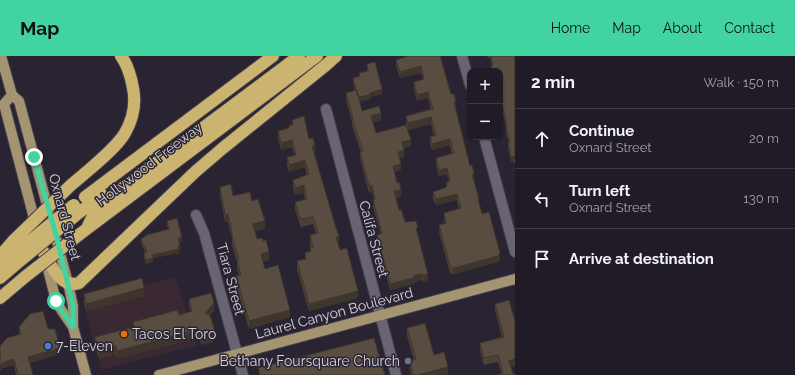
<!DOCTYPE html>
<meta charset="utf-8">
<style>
:root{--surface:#201b26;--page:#2d2832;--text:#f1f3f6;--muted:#a2a1a7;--line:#3d3943;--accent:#42d4a0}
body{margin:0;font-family:Raleway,sans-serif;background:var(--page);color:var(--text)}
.controls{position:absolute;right:12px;top:12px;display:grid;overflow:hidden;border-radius:8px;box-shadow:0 1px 3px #0004}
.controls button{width:36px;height:36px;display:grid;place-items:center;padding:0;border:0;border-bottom:1px solid var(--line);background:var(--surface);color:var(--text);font:20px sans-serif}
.stop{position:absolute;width:12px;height:12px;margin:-9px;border:3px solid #42d4a0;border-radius:50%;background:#fff}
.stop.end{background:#42d4a0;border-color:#fff;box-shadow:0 1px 4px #0008}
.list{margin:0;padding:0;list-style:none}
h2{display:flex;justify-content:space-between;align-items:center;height:52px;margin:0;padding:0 16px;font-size:17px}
h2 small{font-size:13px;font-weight:400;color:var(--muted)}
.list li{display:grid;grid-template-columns:26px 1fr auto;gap:12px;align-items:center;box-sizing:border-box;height:60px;padding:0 16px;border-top:1px solid var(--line)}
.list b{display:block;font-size:15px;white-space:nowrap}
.list p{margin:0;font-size:13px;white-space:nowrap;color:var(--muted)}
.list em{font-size:13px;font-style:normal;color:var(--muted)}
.icon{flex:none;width:22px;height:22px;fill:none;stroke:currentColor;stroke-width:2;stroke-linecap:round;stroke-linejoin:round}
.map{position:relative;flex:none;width:515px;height:319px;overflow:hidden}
header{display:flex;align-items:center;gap:24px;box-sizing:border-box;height:56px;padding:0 20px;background:var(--accent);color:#111}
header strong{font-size:19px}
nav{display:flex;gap:22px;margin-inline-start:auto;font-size:14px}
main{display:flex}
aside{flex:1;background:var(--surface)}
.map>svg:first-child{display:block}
</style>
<header>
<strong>Map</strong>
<nav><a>Home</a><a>Map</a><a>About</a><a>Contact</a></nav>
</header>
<main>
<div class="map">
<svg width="515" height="319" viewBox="0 0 515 319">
<rect width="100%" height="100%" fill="#2a2432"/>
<path fill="#3a2933" d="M175,221L197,289L101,314L83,245Z"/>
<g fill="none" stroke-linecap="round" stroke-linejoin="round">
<defs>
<path id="minor" d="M462,0L470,29
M326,53L396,319
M484,81L515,196
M196,159L204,177L243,319"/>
<path id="major" d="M1,0L12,39L19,45L68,227L73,250V271L86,319
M12,39L4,48L36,170
M46,205L56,245L62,255L73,271
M159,319L515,223"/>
<path id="highway" d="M70,130C85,117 116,93 125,77C133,63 136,47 133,32C131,21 128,9 121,0
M85,141L273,0
M76,159L102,139
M88,170L97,151L299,0
M80,178L317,0
M43,195C50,207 60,233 79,227L195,116L223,92L326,9L336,0
M0,200L14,184
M0,211L18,195
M0,222L21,204
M0,242L26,220"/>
</defs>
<use href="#minor" stroke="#46404c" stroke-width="12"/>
<use href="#major" stroke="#46404c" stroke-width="12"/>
<use href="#highway" stroke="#46404c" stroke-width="14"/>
<use href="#minor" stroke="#696373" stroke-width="10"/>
<use href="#major" stroke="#a49471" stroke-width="10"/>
<use href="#highway" stroke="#cbb46f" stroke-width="12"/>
<defs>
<path id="highway-bridge" d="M14,184L70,130
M18,195L74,149
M21,204L76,159
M26,220L80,178"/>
</defs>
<use href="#highway-bridge" stroke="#46404c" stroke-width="14" stroke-linecap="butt"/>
<use href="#highway-bridge" stroke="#cbb46f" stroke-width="12"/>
</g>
<path fill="#4d4137" d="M441,0V2L451,38L456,52H455L470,110L474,123V124L482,158L500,203L498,206L454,218L450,217L439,176V169L445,168L444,163V157L459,153L457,144L436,149L433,142V136L446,132V127L449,126L447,118L439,120L436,109V102L452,98L450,89L432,94L430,87V81L434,80L431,68L408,74L406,66V60L431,53L428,42L417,45L414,33V26L423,24L421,17L400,22L396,10V4Z
M487,0H515V108L514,106H511L508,92V86H509L506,77V71L503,58H502L500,53V15H491L492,10L490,2L487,1Z
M367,8L382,38L370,41V43L359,45L362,55L381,64L372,66L376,77L411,90L404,92V101L400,102L401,114L394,116L401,140L396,142L399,154L405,166L418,177L428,224L423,226L422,224L415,226L413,228L390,234L377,185V179L381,178L373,151L374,144L372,136L369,137L360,102L361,96L352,69V65L346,44V37L355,35L353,26V22L359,20V17L367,15Z
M292,64L309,83L315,97H314L340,194L358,242L309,255L297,213V205L305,203V197L310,195V192H311L310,187V179L316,177L313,168L301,171L295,154V146L305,144L304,137L295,139L293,131V124L307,119L305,111L289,116L287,109V101L295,99L292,91L281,94L278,83V75L289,72V70L292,69Z
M220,131L233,140L252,145L265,173L255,175L257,183L269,204L263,205L265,213L290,261L249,273L236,228V220L239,219L237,213V206L232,188V182L228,166H225L220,139Z
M167,165L182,185L179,186L180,194H179V197L153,202V206L146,208L144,201V197L145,196L141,187V183L168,173L167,169Z
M84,238L144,240L86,255L84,245Z
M189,243L214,255L210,259L215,284L213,286L201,289L199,281L117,303L116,298L99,303L95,289V281L133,271V266L179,259L191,256L189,251Z
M495,248L515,265V310L511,311L513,318L515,319L501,317L498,306L484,309L480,294V287L502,281L495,255Z
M19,271L48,273L60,298L30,307L33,319H16L14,309L4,312L19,279Z
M407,272L434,299L448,318L446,319H411L410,312V305L414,303L407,280Z"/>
<path fill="#3e352d" d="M421,10V17L400,22V16Z
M382,33V38L370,41V43L358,46V41Z
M428,36V42L417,45V39Z
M454,46H456V52H454Z
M502,52H503V58H502Z
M381,57V64L371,67V60Z
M431,61V68L408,74V67Z
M450,83V89L432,94V88Z
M292,84V91L281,94V87Z
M411,84V90L402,93V86Z
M312,90H315V97L312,98Z
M404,94V101L398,102V96Z
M514,100V106H511V101Z
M305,104V111L289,116V109Z
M401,108V114L393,117V110Z
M447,112V118L439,120V114Z
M474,117V123L472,124V118Z
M304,129V137L295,139V132Z
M372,129V136L369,137V130Z
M401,134V140L394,142V135Z
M457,138V144L436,149V143Z
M228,158V166H225V159Z
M265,165V173L253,176V168Z
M339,180V187L336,188V181Z
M182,181V185L178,186V182Z
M180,190V194H179V197L153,202V206L146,208V204L152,199Z
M269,196V204L261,206V198Z
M500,197V203L498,206L454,218V212Z
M422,218V224L415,226L413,228L390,234V228Z
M428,218V224L423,226V219Z
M144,232V240L86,255V248Z
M358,235V242L309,255V248Z
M214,247V255L205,265V257Z
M290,254V261L249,273V265Z
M199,273V281L117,303V295Z
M215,276V284L213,286L201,289V281Z
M116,290V298L99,303V295Z
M60,292V298L28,307V301Z
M14,303V309L4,312L0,315V309L4,306Z
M515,303V310L509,312V305Z
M448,311V318L446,319H418Z"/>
<path fill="#594c40" stroke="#3e352d" d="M408,0H440L451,38H454L456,46H454L470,110L472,109L474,117L472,118L479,143H478L482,158L489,156L500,197L498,200L454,212L450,210L439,169L446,167L444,157L461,152L457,138L436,143L433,136L447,131L446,127L450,125L447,112L439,114L436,102L454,97L450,83L432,88L430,81L436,79L431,61L408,67L406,60L433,53L428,36L417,39L414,26L424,23L421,10L400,16L396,4Z
M491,0H515V103L514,100L511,101L508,86H510L506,71H507L503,52H502L500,47V15H492L491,10L493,9Z
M375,6L382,33L370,37V39L358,41L353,22L360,20L359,17L368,15L367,8Z
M357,34L362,55L379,50L381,57L371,60L376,77L406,69L411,84L402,86L404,94L398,96L401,108L393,110L397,127L399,126L401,134L394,135L399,154L401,153L405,166L416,165L418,171L416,172L428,218L423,219L422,218L415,219L413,222L390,228L377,179L382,177L373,144L375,143L372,129L369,130L360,96L363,95L352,62H353L346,37Z
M304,60L309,83L313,82L315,90H312L336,172L339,180L336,181L340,194L346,192L347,193L358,235L309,248L297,205L306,203L305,197L311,195L310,192L313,191L310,179L318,177L313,161L301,163L299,160L295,146L307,143L304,129L295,132L293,124L309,118L305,104L289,109L287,101L296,99L292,84L281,87L278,75L289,72V70L293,68L292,64Z
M231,128L233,140L250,136L252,145L258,143L265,165L253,168L257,183L262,182L263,185L266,184L269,196L261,198L265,213L278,209L290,254L249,265L236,220L241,219L237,205L239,204L232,180V176L228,158L225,159L220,131Z
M177,162L182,181L178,182L180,190H178L179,193L152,199L153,202L146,204L144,197L147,196L141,183L147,179L169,173L167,165Z
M142,222L144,232L86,248L84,238Z
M211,237L214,247L205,257L210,259L215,276L213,278L201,281L199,273L117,295L116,290L99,295L95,281L134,271L133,266L177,254L179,259L192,255L189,243Z
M509,244L515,265V303L509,305L513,318H515V319H497L503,317L498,299L484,302L480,287L504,281L495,248Z
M43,255L48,273H55L60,292L28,301L33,319H18L14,303L4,306L0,309V290L7,282L21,278L19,271L30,258Z
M425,267L434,299L444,296L448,311L418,319H413L410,305L416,303L407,272Z
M374,282L385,319H260L258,312Z"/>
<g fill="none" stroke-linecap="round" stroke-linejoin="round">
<path stroke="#42d4a0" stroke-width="5" d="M34,101L56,179L73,250V271L62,255L56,245"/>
</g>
<circle fill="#e8710a" stroke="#2a2432" stroke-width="1.5" cx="124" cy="278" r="4"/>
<circle fill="#3f7fe0" stroke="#2a2432" stroke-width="1.5" cx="48" cy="290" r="4"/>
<circle fill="#6b7280" stroke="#2a2432" stroke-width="1.5" cx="408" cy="305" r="4"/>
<g text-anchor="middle" stroke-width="3" stroke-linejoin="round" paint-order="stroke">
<g font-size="14" fill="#d7d3dc" stroke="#2a2432">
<text transform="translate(149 108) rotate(-37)" y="5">Hollywood Freeway</text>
<text transform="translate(65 161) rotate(75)" y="5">Oxnard Street</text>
<text transform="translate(374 183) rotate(75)" y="5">Califa Street</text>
<text transform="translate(231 223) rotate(75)" y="5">Tiara Street</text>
<text transform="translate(334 257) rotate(-15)" y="5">Laurel Canyon Boulevard</text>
</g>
<g font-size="14" fill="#d7d3dc" stroke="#2a2432" text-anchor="start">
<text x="132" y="283">Tacos El Toro</text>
<text x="56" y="295">7-Eleven</text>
<text x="400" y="310" text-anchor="end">Bethany Foursquare Church</text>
</g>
</g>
</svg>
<div class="controls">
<button>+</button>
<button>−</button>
</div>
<div class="stop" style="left:56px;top:245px"></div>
<div class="stop end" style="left:34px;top:101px"></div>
</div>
<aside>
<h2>2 min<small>Walk · 150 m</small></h2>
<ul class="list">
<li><svg class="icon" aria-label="ahead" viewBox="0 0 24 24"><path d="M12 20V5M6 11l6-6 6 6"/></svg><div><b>Continue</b><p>Oxnard Street</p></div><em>20 m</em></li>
<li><svg class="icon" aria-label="left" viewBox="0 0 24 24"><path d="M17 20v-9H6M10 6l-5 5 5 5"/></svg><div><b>Turn left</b><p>Oxnard Street</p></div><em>130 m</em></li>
<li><svg class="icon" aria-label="arrive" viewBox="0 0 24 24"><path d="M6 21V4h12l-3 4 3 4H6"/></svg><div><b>Arrive at destination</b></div></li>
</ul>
</aside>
</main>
